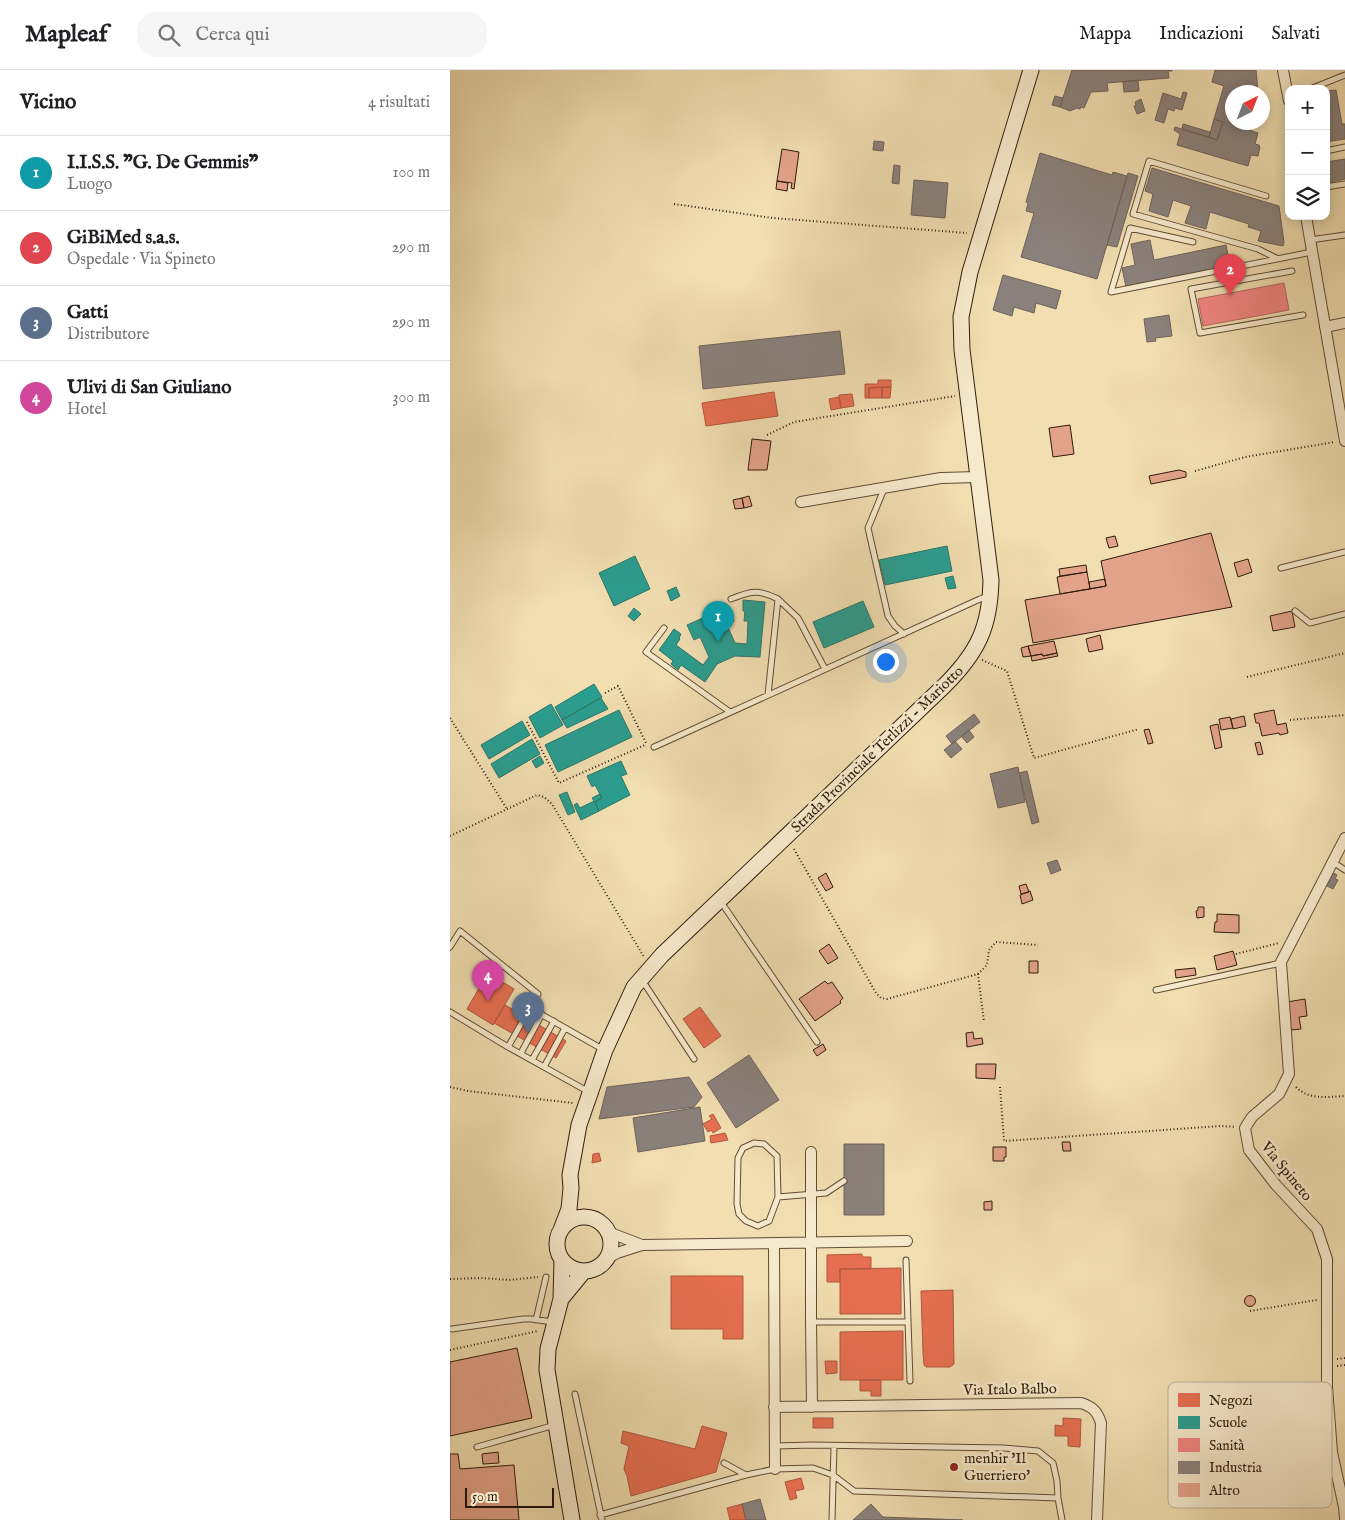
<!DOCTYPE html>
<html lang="it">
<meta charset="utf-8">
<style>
:root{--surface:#fff;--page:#f6f6f6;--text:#202124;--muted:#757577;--line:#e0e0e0;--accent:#d93025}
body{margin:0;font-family:"IM FELL English",serif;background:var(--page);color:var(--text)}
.controls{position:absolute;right:15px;top:15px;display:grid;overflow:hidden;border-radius:10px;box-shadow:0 2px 12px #0003}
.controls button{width:45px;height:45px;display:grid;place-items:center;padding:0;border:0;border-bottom:1px solid var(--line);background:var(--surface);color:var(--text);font:25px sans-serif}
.compass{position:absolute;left:775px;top:15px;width:45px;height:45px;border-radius:50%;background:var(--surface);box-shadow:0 2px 12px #0003;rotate:42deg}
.scale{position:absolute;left:15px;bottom:12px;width:89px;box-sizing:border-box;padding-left:5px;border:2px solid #301b0b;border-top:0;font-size:14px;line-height:18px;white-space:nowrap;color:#301b0b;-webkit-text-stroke:4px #f6eacc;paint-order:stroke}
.you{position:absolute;left:435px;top:591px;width:18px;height:18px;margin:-12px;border:4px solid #fff;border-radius:50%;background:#1a73e8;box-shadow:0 0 0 8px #1a73e833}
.badge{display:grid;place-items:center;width:32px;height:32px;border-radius:50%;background:var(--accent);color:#fff;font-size:16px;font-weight:700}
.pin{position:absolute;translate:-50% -41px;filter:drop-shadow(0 1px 2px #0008)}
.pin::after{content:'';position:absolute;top:26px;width:18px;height:15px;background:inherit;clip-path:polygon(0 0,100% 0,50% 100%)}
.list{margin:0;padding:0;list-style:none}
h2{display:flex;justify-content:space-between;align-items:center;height:65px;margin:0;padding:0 20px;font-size:21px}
h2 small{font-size:16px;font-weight:400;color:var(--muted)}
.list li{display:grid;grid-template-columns:32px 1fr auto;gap:15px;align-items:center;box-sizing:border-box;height:75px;padding:0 20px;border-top:1px solid var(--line)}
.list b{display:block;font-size:19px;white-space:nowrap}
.list p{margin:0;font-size:16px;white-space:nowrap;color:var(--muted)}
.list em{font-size:16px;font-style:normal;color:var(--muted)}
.icon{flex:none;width:28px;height:28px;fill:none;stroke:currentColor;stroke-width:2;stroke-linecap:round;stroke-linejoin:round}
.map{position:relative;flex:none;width:895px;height:1450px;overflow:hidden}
header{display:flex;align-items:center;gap:30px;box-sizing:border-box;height:70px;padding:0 25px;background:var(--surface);border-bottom:1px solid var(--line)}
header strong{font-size:24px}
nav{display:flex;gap:28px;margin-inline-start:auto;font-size:18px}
.search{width:350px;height:45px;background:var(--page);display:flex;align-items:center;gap:12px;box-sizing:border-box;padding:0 18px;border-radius:20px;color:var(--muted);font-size:19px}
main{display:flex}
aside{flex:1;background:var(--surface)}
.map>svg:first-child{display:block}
</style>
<header>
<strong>Mapleaf</strong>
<div class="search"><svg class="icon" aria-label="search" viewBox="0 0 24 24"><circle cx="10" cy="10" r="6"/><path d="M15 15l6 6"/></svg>Cerca qui</div>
<nav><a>Mappa</a><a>Indicazioni</a><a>Salvati</a></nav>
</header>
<main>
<aside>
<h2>Vicino<small>4 risultati</small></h2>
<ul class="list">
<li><span class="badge" style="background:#0f9aa8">1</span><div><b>I.I.S.S. &quot;G. De Gemmis&quot;</b><p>Luogo</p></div><em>100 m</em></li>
<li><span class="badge" style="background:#e0444e">2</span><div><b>GiBiMed s.a.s.</b><p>Ospedale · Via Spineto</p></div><em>290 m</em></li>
<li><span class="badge" style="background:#5c6f8a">3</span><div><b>Gatti</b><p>Distributore</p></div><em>290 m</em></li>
<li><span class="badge" style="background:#d1479c">4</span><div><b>Ulivi di San Giuliano</b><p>Hotel</p></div><em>300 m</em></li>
</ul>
</aside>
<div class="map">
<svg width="895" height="1450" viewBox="0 0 895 1450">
<rect width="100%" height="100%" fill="#f1deb1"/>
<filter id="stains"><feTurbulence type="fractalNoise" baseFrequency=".004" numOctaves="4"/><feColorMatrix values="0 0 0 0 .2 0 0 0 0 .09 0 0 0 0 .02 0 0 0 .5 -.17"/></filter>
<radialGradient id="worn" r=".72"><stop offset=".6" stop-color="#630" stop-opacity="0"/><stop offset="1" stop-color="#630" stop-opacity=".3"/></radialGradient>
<path fill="#e76f51" stroke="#b0563c" d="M428,310H441V317L419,318V328H415V314H428Z
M432,317V328H419V318Z
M432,317H441L440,328H432Z
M324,322L328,346L256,356L252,333Z
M402,324L404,336L391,338L389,325Z
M389,327L391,338L381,340L379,329Z
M38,903L64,919L43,955L17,939Z
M55,935L116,971L106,988L44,953Z
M250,937L271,966L254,978L233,949Z
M263,1044L271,1058L263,1063L261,1060L258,1062L253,1054L262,1049L259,1046Z
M275,1063L278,1070L261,1073L260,1066Z
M149,1083L151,1091L142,1093L143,1084Z
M412,1184V1187H421V1199H390V1212H377V1185Z
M451,1198V1244H390V1199Z
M221,1206H293V1269H273V1259H221Z
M503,1220L504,1294L500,1297H476L474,1295L473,1283L471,1221Z
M453,1261V1310H390V1262Z
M375,1291H387V1303L376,1304Z
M410,1310H431V1326H421V1321H410Z
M363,1348H383V1358H363Z
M613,1348L631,1349L630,1377L618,1376V1366H605V1355L613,1356Z
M252,1356L277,1363L266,1402L181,1426L177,1406L174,1399L179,1376L171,1373L173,1361L245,1379Z
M351,1408L354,1419L345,1421L347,1428L340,1430L335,1412Z
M292,1434L296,1450H280L277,1438Z"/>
<path fill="#2a9d8f" stroke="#2c7667" d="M497,476L502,501L435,515L429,490Z
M185,486L200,519L164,536L149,503Z
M503,506L506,518L498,519L495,508Z
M226,517L230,526L221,531L217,521Z
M293,530L315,532L310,587L285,586L267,594L255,612L231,595L228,600L221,594L223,591L209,580L224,559L231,564L229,568L230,569L226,575L253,595L259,587L250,567L244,570L237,555L278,537L284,551L277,555L285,573L297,574L298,551H294L295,541H293Z
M413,531L424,557L374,578L363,552Z
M184,538L191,544L184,551L178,546Z
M144,614L152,627L112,650L105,637Z
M151,628L158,639L117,658L112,650Z
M101,634L113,655L90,668L79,647Z
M169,640L182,667L108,702L95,675Z
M72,651L80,665L39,689L31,675Z
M82,669L90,684L49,708L41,694Z
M90,686L94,693L86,698L82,691Z
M171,691L177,704L171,706L180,725L149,741L145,732L152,728L145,715L142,717L137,706Z
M117,722L125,742L118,745L109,725Z
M150,724L152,728L145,732L149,741L131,750L124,735L127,733L130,738L144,731L142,728Z"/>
<path fill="#f28482" stroke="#b8645e" d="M834,213L839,240L753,256L748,229Z"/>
<path fill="#8a817c" stroke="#6f625a" d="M622,0H722V1H718L719,8L657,13L658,21L641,22L634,38L631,37L630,39L627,38L620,41L610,37Z
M765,0H806L808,22H782V52H801L799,60L808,63L805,74L809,75L810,78L809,81L808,86L801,85L798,96L727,75L730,64L724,60L725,57L767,70L773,52L764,49L774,16L762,12Z
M688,10L689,21L674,22L673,12Z
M886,20L892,54H895V69L876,72V21Z
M733,22L737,23L732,40L725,38L724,41L718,39L714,53L705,50L713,23L731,29Z
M605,26L613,28L610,37L602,35Z
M691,29L695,41L687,44L684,36L686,35L685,32Z
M764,49L773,52L767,70L759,67Z
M733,54L760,62L759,67L732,59Z
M424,71L434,72L433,81L423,80Z
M590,83L662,105L663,102L677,106L647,209L571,187L584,143L576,141L578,133L576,132Z
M895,89V109L876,113V92Z
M444,95L450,96L449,114L442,113Z
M702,98L829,136L834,172L833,176L808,171L811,161L798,157L799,154L760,142L756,159L735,153L741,136L723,130L718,147L699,141L703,124L695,121Z
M678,103L688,106L667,177L657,175Z
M464,110L498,113L495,148L461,145Z
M700,170L704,190L776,175L780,195L676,217L672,198L685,195L681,174Z
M553,205L611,221L606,239L586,233L584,243L564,237L562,246L543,240Z
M719,245L722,266L705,268L706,271L697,272L694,249Z
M390,261L395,304L253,319L249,276Z
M524,644L530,652L502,674L496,666Z
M519,660L524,667L517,673L511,666Z
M505,671L512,679L501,688L494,680Z
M568,697L575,732L548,738L540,704Z
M577,701L589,752L582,754L569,703Z
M607,790L611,800L601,804L597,793Z
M882,802L887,805L885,809L888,810L883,819L875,815Z
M299,985L329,1030L286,1058L257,1013Z
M239,1007L252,1027L244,1037L149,1049L157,1017Z
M250,1037L255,1071L188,1082L183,1048Z
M394,1074H434V1145H394Z
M310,1429L316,1450H296L292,1434Z
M421,1434L433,1447L513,1450H403Z"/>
<path fill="#e3a38a" stroke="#301b0b" d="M332,79L349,82L344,119L341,118L342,113L327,111Z
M327,111L338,113L337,121L326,119Z
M620,355L624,384L603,387L599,358Z
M302,369L321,371L317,400H298Z
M729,400L736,402V407L701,414L699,406Z
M299,426L302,436L294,438L292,428Z
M292,428L294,438L285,439L283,430Z
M761,463L782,537L583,573L575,530L656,516L651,491Z
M665,466L668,476L659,478L656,468Z
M798,489L802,502L788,507L784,493Z
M636,495L637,502L610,506L609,499Z
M637,502L640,519L610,524L607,507Z
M655,509L656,516L640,519L639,512Z
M842,541L845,557L823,561L820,546Z
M650,565L653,579L639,582L636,569Z
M604,571L607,583L593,586L592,584L581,586L578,576Z
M578,576L581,586L573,587L571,578Z
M607,583L608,586L582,591L581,586L592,584L593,586Z
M824,640L827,655L836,653L838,663L830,665L829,663L812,666L809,653H806L804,644Z
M794,646L796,656L783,659L781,649Z
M780,647L783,658L771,660L769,649Z
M768,654L772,677L765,679L760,656Z
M699,659L703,673L698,674L694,660Z
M810,672L813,684L808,685L805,673Z
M376,803L383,817L376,821L368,808Z
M576,814L579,822L571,824L569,816Z
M580,821L583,830L572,834L570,825Z
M748,837H754V847L747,848L746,841L748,840Z
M767,844L789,845V863L764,862L765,852H767Z
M379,874L388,888L378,894L369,881Z
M783,881L787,895L767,900L764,886Z
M579,891H588V903H579Z
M745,898L746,905L726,908L725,900Z
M375,911L378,914L382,912L393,928L390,931L391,933L365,951L349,929Z
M855,929L857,946L849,947L851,959L841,960L837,932Z
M523,962L524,969L532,968L533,974L517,977L516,963Z
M373,974L376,980L367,986L363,980Z
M526,994H546L545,1009L526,1008Z
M612,1072H620L621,1081H613Z
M543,1077H556V1087H554V1091H543Z
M542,1131V1140H534V1132Z
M794.5 1231a5.5 5.5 0 1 1 11 0a5.5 5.5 0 1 1-11 0Z
M67,1278L82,1348L0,1366V1292Z
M48,1382L49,1393L33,1394L32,1384Z
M0,1384H8L10,1399L64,1395L69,1450H0Z"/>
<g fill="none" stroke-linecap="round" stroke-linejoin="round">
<defs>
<path id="lane" d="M860,19L895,5
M876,81L895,77
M876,117L895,114
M816,126L699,91L683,144L808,179L826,188
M860,170L895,165
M743,172L680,158L661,222L862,182
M842,201L741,219L750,263L853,245
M434,419L418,458L438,546L445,556L454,564
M831,498L895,482
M281,529C301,521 308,519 328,529L318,625
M328,529L348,548L375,599
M845,541L860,553L895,544
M214,558L196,582L280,642
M204,677L530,529L537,527
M883,792L895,800
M271,832L367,972
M0,877L10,861L88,924L80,938
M192,910L244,989
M706,920L831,893
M0,942L58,977
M71,983L92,944
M82,990L104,951
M94,997L115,958
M139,1022L58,977L80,938L154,980
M328,1127L327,1086L314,1074L304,1073L293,1078L288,1088L287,1134L289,1144L296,1151L308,1156L319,1151L328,1127L376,1123L394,1111
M456,1190L460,1311
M86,1250L96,1207
M361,1252H458
M2,1259L73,1249H81L103,1252
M125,1324L152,1450
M27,1377L105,1355
M274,1393L296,1405L325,1399L363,1398L383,1405L404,1421L608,1428L607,1411L603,1393L588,1381L554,1378L363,1375L325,1376
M608,1428L612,1450
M150,1445L296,1405
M382,1450L384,1376"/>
<path id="street" d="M833,0L839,31
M856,146L895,371
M875,257L895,253
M351,432L491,408L528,407
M895,768L831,892L839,1004L829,1024L802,1047L795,1058L799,1080L826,1115L867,1159L877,1189V1317L882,1382L894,1437L895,1448
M361,1082V1252L362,1337
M158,1162L192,1175
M324,1174L325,1399
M156,1189L167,1183L192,1175L457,1171
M324,1337L631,1333C643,1337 647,1341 651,1353L647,1450"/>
<path id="secondary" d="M107 1174a27 27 0 1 1 54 0a27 27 0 1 1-54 0Z
M112,1157L119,1139L121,1118L120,1105L129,1055L155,980L184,917L212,885L495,615C528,582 540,557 541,510L512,280L511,247L520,202L581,0
M112,1190L111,1229L98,1279L97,1300L122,1450
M111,1229L134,1201"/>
</defs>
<use href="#lane" stroke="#604c34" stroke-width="7"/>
<use href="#street" stroke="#604c34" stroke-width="12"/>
<use href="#secondary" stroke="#301b0b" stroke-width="17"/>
<path stroke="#301b0b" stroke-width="2" stroke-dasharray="1 2.5" stroke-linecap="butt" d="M224,134L323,148L517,163
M317,365L344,352L505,326
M745,401L795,387L885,372
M532,590L557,601L584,688L689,659
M797,607L895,583
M155,623L168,616L197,675
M0,648L57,739
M840,650L895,645
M77,652L109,713L195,675
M0,766L87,725L94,727L102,734L194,887
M344,779L426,923L431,928L437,929L528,904L534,952
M786,884L829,873
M528,904L537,895L539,880L546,872L588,875
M0,1017L18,1021L123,1033
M550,1017L554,1071L771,1056L786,1057
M846,1017C859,1030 877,1027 895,1026
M0,1209L33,1208L59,1210L88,1207
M800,1241L867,1230
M0,1280L88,1261
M887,1289L895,1288
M887,1296L895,1295
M778,1401L872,1383"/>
<use href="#lane" stroke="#f6eacc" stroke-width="5"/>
<use href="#street" stroke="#f6eacc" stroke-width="10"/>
<use href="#secondary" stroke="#f6eacc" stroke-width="15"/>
</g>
<circle fill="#8f2418" stroke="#f6eacc" stroke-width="2" cx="504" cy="1397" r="5"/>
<g text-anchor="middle" stroke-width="5" stroke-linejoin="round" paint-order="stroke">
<g font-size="15" fill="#301b0b" stroke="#f6eacc">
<text transform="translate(427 679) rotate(-44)" y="5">Strada Provinciale Terlizzi - Mariotto</text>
<text transform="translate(837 1101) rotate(51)" y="5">Via Spineto</text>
<text transform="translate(560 1319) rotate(-1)" y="5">Via Italo Balbo</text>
</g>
<g font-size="15" fill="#301b0b" stroke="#f6eacc" text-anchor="start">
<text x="514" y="1393">menhir 'Il<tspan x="514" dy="17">Guerriero'</tspan></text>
</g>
</g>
<rect x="718" y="1312" width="164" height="126" rx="8" fill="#f6eacc" stroke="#bbac92" stroke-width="1"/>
<rect x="728" y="1323" width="22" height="14" fill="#e76f51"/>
<rect x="728" y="1346" width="22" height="13" fill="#2a9d8f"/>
<rect x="728" y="1368" width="22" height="14" fill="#f28482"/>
<rect x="728" y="1391" width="22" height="13" fill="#8a817c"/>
<rect x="728" y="1413" width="22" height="14" fill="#e3a38a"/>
<g font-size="14" fill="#301b0b">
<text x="759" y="1335">Negozi</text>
<text x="759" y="1357">Scuole</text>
<text x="759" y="1380">Sanità</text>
<text x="759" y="1402">Industria</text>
<text x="759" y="1425">Altro</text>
</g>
<rect width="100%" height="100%" filter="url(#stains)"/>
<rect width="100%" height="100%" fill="url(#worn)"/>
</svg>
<div class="controls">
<button>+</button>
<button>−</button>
<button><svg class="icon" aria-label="layers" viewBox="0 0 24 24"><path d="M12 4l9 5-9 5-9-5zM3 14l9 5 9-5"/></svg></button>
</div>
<svg class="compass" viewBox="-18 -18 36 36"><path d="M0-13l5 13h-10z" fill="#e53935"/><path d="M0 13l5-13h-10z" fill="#757577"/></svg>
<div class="scale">50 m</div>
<div class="you"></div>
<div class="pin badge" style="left:268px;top:572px;background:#0f9aa8">1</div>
<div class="pin badge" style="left:780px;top:225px;background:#e0444e">2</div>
<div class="pin badge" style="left:78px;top:963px;background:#5c6f8a">3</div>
<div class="pin badge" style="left:38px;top:931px;background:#d1479c">4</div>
</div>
</main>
